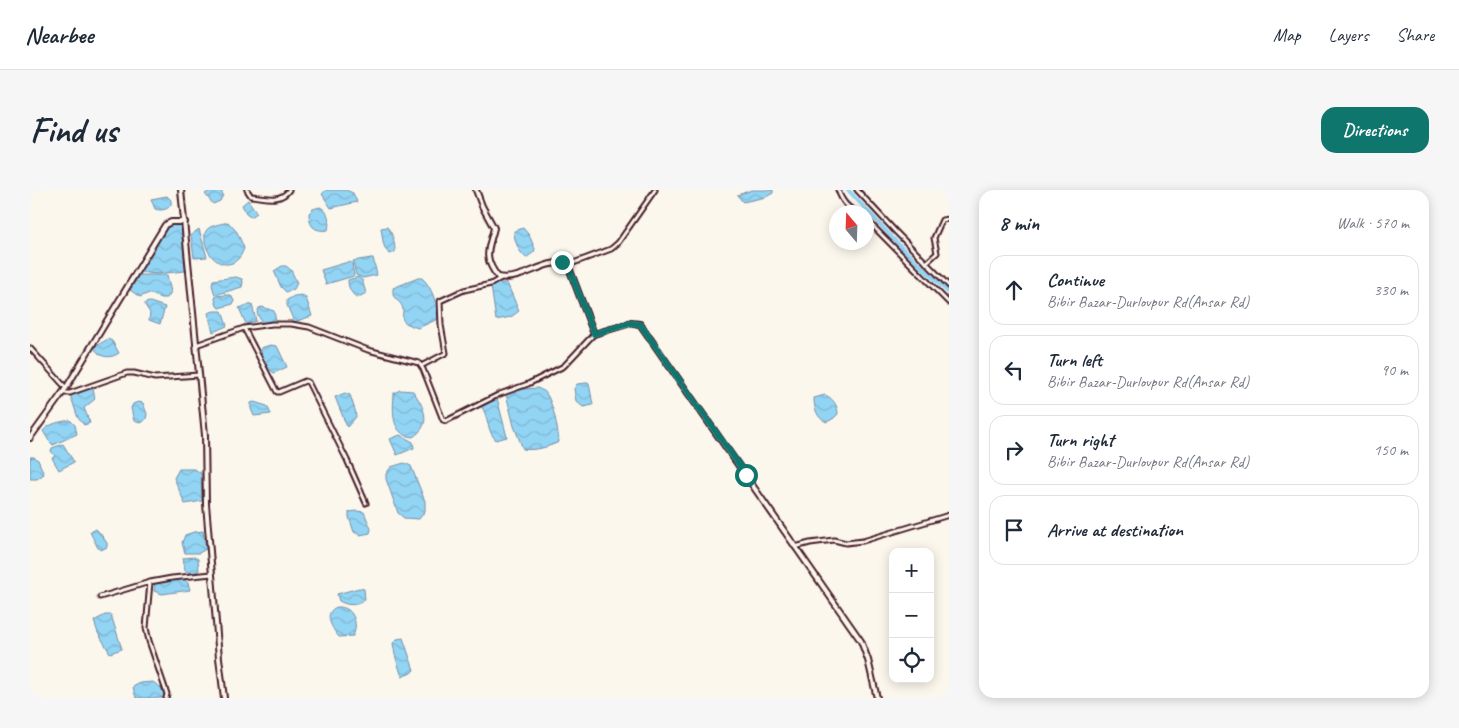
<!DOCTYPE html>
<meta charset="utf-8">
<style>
:root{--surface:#fff;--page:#f6f6f7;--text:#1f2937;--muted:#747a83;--line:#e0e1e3;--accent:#0f766e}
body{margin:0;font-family:Caveat,sans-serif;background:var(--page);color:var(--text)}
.controls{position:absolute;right:15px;bottom:15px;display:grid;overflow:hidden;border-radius:10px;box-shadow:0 2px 12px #0003}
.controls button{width:45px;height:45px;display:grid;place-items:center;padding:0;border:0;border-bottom:1px solid var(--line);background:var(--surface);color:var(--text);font:25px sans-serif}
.compass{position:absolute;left:799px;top:15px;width:45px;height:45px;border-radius:50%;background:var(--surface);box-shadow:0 2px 12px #0003;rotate:341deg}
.stop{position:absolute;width:15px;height:15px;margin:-11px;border:4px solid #0f766e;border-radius:50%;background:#fff}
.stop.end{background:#0f766e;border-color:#fff;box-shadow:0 1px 5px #0008}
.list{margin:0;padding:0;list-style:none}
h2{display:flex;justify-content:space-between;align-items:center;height:65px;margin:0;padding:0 20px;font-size:21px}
h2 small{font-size:16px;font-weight:400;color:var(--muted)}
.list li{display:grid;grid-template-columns:32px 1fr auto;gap:15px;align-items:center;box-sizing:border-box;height:70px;margin:0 10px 10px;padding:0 10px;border:1px solid var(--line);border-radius:15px}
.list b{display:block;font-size:19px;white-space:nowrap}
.list p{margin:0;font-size:16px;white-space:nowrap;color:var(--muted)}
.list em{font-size:16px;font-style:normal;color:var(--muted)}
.icon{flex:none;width:28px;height:28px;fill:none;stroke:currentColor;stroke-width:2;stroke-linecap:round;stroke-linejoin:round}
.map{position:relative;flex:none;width:919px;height:508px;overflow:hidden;border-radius:15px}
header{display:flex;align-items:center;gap:30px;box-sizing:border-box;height:70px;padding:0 25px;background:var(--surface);border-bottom:1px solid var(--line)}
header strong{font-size:24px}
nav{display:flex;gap:28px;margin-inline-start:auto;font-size:18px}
.intro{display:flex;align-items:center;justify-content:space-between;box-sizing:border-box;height:120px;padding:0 30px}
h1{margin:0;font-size:35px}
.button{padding:12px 22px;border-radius:15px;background:var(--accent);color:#fff;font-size:18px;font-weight:700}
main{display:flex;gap:30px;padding:0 30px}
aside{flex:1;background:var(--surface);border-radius:15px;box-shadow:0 2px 12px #0003}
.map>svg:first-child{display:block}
</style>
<header>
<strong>Nearbee</strong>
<nav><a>Map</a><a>Layers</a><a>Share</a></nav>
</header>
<div class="intro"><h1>Find us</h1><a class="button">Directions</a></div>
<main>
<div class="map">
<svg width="919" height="508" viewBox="0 0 919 508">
<defs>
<pattern id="water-waves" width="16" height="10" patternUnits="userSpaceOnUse" patternTransform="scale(1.25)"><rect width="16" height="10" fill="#92d4f4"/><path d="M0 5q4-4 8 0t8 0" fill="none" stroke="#7fb6d1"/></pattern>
</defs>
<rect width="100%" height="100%" fill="#fbf7ec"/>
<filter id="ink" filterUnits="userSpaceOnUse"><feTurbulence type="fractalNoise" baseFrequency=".02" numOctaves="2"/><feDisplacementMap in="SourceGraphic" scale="10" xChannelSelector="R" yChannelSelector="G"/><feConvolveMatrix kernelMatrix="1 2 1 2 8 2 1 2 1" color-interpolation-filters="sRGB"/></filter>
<g filter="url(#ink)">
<path fill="url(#water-waves)" stroke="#758ca4" d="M181,0H191L193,5L190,11L183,14L175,4Z
M296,0H316L323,3L327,12L301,18L292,4Z
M722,0H743V3L736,7L713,12L707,5Z
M137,6L141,10V15C137,20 131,21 125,19L121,9Z
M218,10L227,23L221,27L217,25L212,15Z
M290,17C299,21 300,31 298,40C284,42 279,36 279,23L283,19Z
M198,32L207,42L214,58C206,84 180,76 175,52C175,49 174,44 176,41C179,35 192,34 198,32Z
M144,34L152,35L153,41L155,81L127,84L110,82L136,36Z
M357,37C363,43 365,54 365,62L360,64C352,59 353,47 351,38Z
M493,38L499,45L505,59L504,62L496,68C489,62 484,51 484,41Z
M169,39L177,67L164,68L161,45Z
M341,68H343L347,85L333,88L326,85L323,71Z
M318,72L322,73L324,86L296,94L291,80Z
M252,76H256L261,80L267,93L264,99L256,102L251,97L244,81Z
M109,85H137L141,102L137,108H130L119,103L110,107L100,100Z
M206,87L212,89L213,92L212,97L185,105L182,95L183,90Z
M328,87L332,90L336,103L327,108C321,103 318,98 318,90Z
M388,88H392C403,98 407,115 408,129L388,138C362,130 378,126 371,114C368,111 365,109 363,105V98Z
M468,93H477L489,121L481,127L466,130L461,96Z
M195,105H201L204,111L203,114L189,118L187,116L185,109L186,106Z
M272,105L276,108L282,126L264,132L257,115V110L264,106Z
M120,112L135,117L130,134L119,130L120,123L115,115V113Z
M222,114L226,131L216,134L209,118Z
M232,117L244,121L246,132L232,133L227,123L229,118Z
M184,121H192L197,136L183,142L178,123Z
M78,149L82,151L89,163C80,169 71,168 65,159L66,156Z
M240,155L247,156L257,177L244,183C236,177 231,169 231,158Z
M556,193H559L563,215L553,217L546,211L544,199L547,194Z
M508,198C510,200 513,200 515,202C523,211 528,240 529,252C518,257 505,261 493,259L484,236L476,204L494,199Z
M56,199H63L65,209L54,218L60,233L54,235L48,228L40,204Z
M370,200L383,201C394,217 403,234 383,247C360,245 363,220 364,203Z
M315,203L320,205L325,220L326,227L317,237L305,207Z
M795,205C803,208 808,216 808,224L804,228L797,232C787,229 784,218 784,208Z
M467,208L477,247L466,250C456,240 459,226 451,216Z
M108,212L113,213L117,224L116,229L110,233L104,231L101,218L103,214Z
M224,212L237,216L241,224L224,226L221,219V213Z
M40,230L45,235L47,244L23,255L19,251L13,241C20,233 30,232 40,230Z
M370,245L383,252L384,258L367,265L360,249Z
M33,254L44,272L29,280L22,268L25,266L21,261L22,258Z
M0,267H4L8,270L14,284L7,289H0Z
M374,273L381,276L395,311V321L389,329L374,328L368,323L356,289V284L361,277Z
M149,279H164L171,283L172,311L155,314L144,288Z
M327,321L334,322L341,339L340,343L330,345L324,342L319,327V322Z
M66,339L70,343L77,353V357L71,360L68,358L60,342Z
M173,341L176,359L169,363H155L152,353L155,345L164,342Z
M164,367L168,369L169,381L161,383L155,381L153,368Z
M154,389L158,393L160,400L132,404L124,401L125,392Z
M329,398L334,399L335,410C326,416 318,416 309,411L307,404Z
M307,417C323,416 329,433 323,446L309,447C302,439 292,422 307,417Z
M75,425H81L92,459L80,463L68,443L64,431Z
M373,448L384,480L381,483L372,487L365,465L363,453L367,449Z
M123,492L133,499L134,508H106L103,497L110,493Z"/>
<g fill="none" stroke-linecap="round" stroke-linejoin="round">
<path stroke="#92d4f4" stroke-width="4" d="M818,0L871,57L919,103"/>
<defs>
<path id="minor" d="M217,0L221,6C234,7 250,13 259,0
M808,0C812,11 817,18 828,22
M827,0L864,40L919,96
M836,29L919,113
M896,73L907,63L904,48L912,30L919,29
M538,75L581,59L588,53L625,0
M214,138L247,202H249L275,191L278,192L317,270L336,313
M166,155L214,138L242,134H261L279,137L338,160L389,173L393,179L413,230L416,231L470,204L498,194L534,176L564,144
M0,158L36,198
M391,176L416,163L411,135L410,111L434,100L461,94L471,88
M33,203H40L97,183H104L125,188L169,185
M765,357L780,353L804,350L816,353L833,351L919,325
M70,407L120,392
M136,508L137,504L119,451L116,438L120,392L142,388L182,384"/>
<path id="tertiary" d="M151,0L175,245L176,314L189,468L194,508
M446,0L452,16L464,38C459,59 452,66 468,87C491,92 513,70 535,73L538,75L564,144L601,133L610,134L831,451L838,470L847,508
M0,248L36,198L135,35L141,32H155"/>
</defs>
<use href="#minor" stroke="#4a1f2b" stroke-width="7"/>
<use href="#tertiary" stroke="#4a1f2b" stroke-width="8"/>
<use href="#minor" stroke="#fbf7ec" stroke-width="3"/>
<use href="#tertiary" stroke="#fbf7ec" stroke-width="4"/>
</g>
</g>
<g fill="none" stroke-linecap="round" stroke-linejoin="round" filter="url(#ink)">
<path stroke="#0f766e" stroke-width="6" d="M532,72L538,75L564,144L601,133L610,134L716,285"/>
</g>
</svg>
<div class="controls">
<button>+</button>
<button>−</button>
<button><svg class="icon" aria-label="locate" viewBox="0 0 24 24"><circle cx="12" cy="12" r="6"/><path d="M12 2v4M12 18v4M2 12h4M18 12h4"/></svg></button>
</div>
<svg class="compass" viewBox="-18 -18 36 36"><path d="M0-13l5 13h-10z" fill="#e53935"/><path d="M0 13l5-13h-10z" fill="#747a83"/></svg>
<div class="stop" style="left:716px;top:285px"></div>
<div class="stop end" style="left:532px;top:72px"></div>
</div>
<aside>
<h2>8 min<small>Walk · 570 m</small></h2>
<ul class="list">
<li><svg class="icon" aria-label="ahead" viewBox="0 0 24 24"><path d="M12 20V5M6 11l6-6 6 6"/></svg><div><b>Continue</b><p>Bibir Bazar-Durlovpur Rd(Ansar Rd)</p></div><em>330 m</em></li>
<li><svg class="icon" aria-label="left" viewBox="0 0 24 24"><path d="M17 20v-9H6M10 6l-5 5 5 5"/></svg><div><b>Turn left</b><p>Bibir Bazar-Durlovpur Rd(Ansar Rd)</p></div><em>90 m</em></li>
<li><svg class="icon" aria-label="right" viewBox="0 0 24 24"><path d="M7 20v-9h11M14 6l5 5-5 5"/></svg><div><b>Turn right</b><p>Bibir Bazar-Durlovpur Rd(Ansar Rd)</p></div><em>150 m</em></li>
<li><svg class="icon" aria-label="arrive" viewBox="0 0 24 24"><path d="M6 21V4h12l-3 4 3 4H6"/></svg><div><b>Arrive at destination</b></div></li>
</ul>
</aside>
</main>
